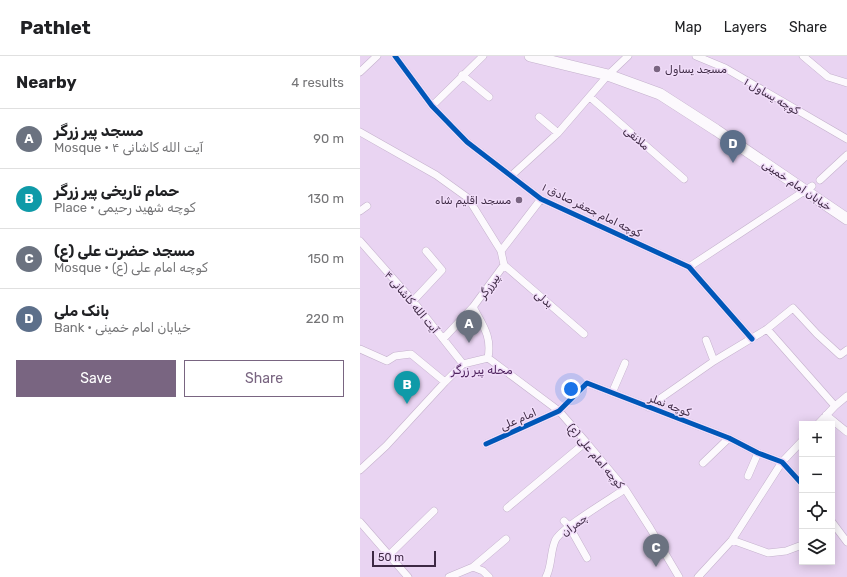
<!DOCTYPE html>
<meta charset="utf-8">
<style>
:root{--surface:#fff;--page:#f2f2f2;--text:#202124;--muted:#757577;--line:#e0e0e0;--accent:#796581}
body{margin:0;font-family:Rubik,"Noto Naskh Arabic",sans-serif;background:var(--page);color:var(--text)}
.controls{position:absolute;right:12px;bottom:12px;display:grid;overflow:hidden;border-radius:0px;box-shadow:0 2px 10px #0003}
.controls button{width:36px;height:36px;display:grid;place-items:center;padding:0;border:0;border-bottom:1px solid var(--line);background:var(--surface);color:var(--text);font:20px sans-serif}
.scale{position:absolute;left:12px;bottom:10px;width:64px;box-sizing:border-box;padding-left:4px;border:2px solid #3d2944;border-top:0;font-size:11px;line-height:14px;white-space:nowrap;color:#3d2944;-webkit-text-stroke:3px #f1ddf9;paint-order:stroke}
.you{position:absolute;left:211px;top:333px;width:14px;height:14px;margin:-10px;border:3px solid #fff;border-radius:50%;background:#1a73e8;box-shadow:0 0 0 6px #1a73e833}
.badge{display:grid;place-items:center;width:26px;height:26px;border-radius:50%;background:var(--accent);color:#fff;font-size:13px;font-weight:700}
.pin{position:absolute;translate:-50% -33px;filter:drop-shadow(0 1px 2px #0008)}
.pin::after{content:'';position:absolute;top:21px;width:14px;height:12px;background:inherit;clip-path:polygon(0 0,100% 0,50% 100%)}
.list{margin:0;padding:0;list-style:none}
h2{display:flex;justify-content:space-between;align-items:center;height:52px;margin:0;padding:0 16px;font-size:17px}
h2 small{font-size:13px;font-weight:400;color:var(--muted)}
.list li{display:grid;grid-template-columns:26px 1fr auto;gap:12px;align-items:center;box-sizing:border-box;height:60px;padding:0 16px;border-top:1px solid var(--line)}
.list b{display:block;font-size:15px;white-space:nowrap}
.list p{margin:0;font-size:13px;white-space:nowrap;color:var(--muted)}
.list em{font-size:13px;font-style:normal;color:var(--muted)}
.actions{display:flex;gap:8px;padding:12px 16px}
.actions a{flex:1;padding:9px 0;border:1px solid var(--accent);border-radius:0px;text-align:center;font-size:14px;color:var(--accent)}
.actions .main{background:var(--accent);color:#fff}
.icon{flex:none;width:22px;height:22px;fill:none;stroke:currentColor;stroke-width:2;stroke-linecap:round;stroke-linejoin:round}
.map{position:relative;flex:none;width:487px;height:521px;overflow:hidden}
header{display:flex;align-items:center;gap:24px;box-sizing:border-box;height:56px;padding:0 20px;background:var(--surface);border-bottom:1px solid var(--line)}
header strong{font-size:19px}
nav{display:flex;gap:22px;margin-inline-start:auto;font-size:14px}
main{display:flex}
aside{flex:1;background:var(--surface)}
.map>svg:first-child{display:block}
</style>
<header>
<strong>Pathlet</strong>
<nav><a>Map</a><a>Layers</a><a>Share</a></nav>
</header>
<main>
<aside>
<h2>Nearby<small>4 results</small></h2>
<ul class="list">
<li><span class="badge" style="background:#6b7280">A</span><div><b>مسجد پیر زرگر</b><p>Mosque · آیت الله کاشانی ۴</p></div><em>90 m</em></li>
<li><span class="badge" style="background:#0f9aa8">B</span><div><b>حمام تاریخی پیر زرگر</b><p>Place · کوچه شهید رحیمی</p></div><em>130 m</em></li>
<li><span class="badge" style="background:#6b7280">C</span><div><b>مسجد حضرت علی (ع)</b><p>Mosque · کوچه امام علی (ع)</p></div><em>150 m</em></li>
<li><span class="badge" style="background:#5c6f8a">D</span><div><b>بانک ملی</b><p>Bank · خیابان امام خمینی</p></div><em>220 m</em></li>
</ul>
<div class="actions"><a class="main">Save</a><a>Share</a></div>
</aside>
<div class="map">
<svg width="487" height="521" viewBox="0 0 487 521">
<rect width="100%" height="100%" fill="#e9d4f2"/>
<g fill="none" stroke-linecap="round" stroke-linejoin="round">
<defs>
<path id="street" d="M35,0L72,50L107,86L181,143L329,211L392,283
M336,0L365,12L487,83
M443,0L468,21L487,27
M0,16L17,0
M102,19L129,41
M230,41L324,123
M72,50L123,0
M179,61L198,77
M0,76L76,119L108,142L141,195
M151,120L198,77L248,19L268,0
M460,124L487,99
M0,155L7,150
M0,185L53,245L103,308
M144,209L224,278
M329,211L452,130
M53,245L82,214L66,195
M407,273L475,350
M83,283L113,251
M346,284L354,305
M0,293L27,305L35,300L51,298L85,326
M128,302L199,355L226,386L265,433L290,472L319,521
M128,302C132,280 123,270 113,251L144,209L141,195L181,143
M252,337L265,307
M288,351L354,305L407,273L433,252L457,278L480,299L487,294
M466,359L487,376
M458,368L475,350L487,340
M126,388L199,355L227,327L369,382L398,397L422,406L442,428
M343,407L369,382
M0,414L26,390L85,326L103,308L128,302
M388,420L398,397
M147,452L226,386
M204,465L209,470L227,502
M0,466L48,521
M472,466L487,486
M372,484L408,497L426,495L442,489
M29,499L74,455
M113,511L146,483
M89,521L113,511L123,515L129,521
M186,521C192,510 190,497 195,485C199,473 252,442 265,433
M338,521L372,484L422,406L442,385"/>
<path id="secondary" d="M170,0L248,19L300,38L356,74L487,163"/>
</defs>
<use href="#street" stroke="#c4b1cc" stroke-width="8"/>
<use href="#secondary" stroke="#c4b1cc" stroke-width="12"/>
<use href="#street" stroke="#fcf9fd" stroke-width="7"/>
<use href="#secondary" stroke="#fcf9fd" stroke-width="11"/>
<defs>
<path id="cycleway" d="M35,0L72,50L107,86L181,143L329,211L392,283
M126,388L199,355L227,327L369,382L398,397L422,406L442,428"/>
</defs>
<use href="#cycleway" stroke="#f1ddf9" stroke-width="8"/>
<use href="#cycleway" stroke="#0057b8" stroke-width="5"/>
</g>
<g fill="#796581" stroke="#f1ddf9" stroke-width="1.5">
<circle cx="297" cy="13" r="4"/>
<circle cx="159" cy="144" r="4"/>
</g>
<g text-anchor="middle" stroke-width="3" stroke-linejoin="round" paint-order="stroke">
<g font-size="11" fill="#3d2944" stroke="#f1ddf9" text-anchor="start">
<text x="305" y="17">مسجد یساول</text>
<text x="151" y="148" text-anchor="end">مسجد اقلیم شاه</text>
</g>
<g font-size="11" fill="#3d2944" stroke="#f1ddf9">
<text transform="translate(412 40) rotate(30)" y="4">کوچه یساول ۱</text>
<text transform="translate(277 82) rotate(41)" y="4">ملانقی</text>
<text transform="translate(437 129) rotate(34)" y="4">خیابان امام خمینی</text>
<text transform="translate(232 154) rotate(26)" y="4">کوچه امام جعفر صادق ۱</text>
<text transform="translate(129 230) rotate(-54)" y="4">پیرزرگر</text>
<text transform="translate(184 243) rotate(41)" y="4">بدلی</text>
<text transform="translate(52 246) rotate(50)" y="4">آیت الله کاشانی ۴</text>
<text transform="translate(310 349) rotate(21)" y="4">کوچه نملر</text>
<text transform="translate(158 363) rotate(-24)" y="4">امام علی</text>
<text transform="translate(236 400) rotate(50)" y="4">کوچه امام علی (ع)</text>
<text transform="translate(214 469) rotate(-37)" y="4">چمران</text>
</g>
<g font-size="12" fill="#502560" stroke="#f1ddf9">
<text x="122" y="318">محله پیر زرگر</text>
</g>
</g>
</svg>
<div class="controls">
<button>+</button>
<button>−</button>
<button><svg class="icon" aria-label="locate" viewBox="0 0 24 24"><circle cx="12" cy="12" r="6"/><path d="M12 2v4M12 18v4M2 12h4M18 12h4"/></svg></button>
<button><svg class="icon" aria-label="layers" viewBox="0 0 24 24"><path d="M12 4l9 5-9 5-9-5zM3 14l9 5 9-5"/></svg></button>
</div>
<div class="scale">50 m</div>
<div class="you"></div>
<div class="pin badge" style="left:109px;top:287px;background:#6b7280">A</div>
<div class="pin badge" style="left:47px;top:348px;background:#0f9aa8">B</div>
<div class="pin badge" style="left:296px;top:511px;background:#6b7280">C</div>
<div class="pin badge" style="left:373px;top:107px;background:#5c6f8a">D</div>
</div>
</main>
